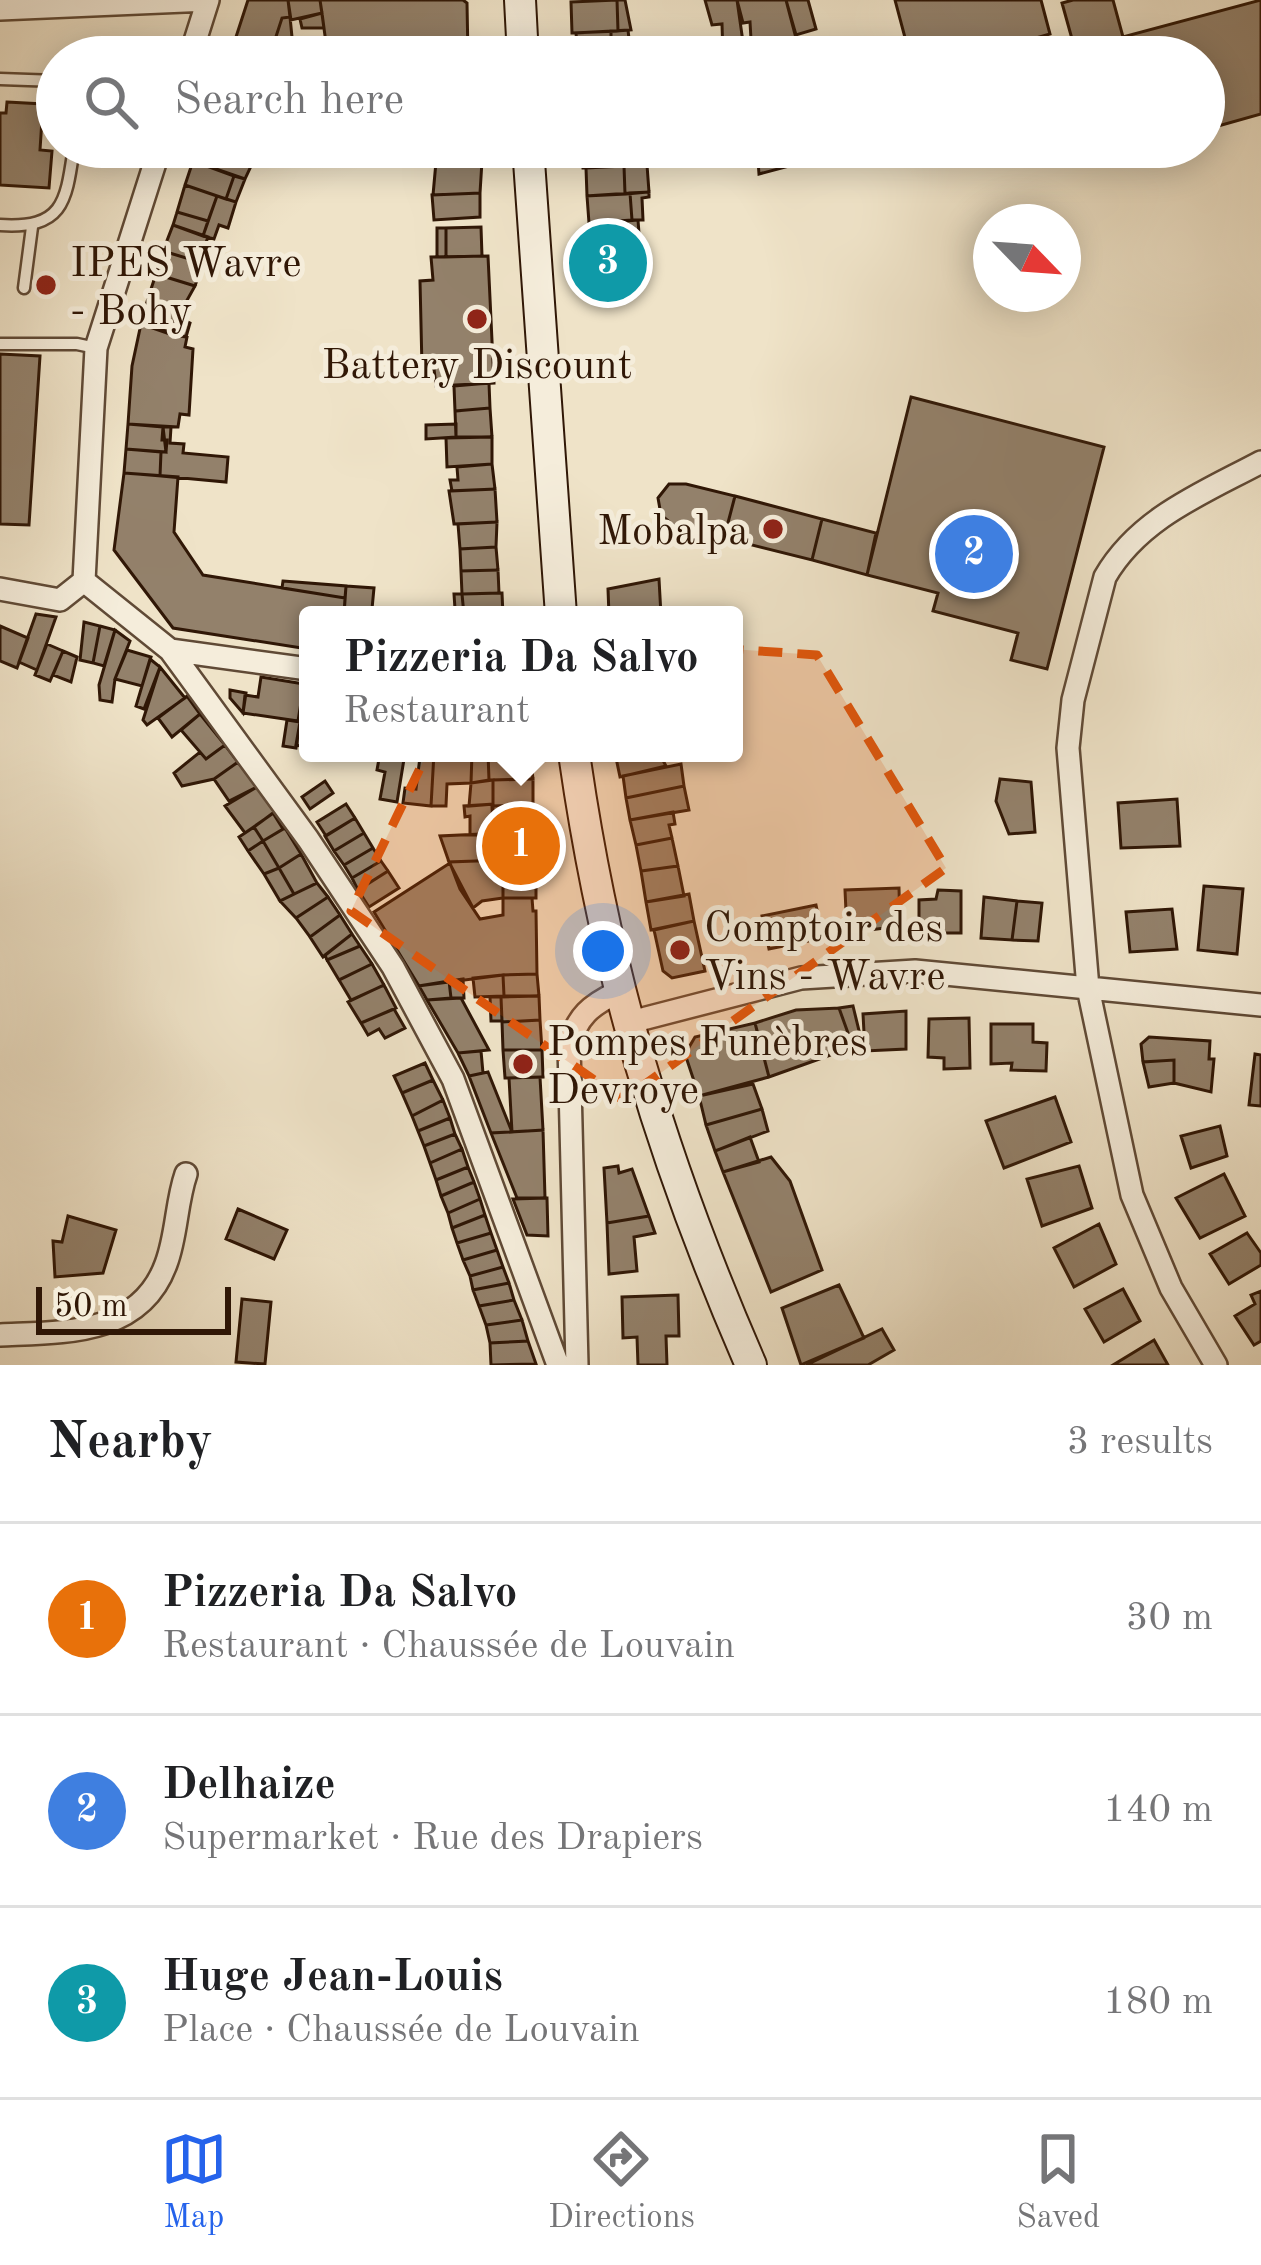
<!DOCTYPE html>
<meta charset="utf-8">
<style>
:root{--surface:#fff;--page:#f2f2f2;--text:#202124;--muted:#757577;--line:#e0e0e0;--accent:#2563eb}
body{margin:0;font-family:"Old Standard TT",serif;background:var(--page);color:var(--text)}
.compass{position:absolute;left:973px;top:204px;width:108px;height:108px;border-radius:50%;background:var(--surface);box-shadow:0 6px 30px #0003;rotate:115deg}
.scale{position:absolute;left:36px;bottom:30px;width:195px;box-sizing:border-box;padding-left:12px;border:6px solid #301706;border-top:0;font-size:33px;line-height:42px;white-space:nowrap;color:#301706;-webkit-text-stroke:9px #f5eddb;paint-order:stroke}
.you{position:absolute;left:603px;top:951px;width:42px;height:42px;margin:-30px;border:9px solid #fff;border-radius:50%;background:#1a73e8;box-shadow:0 0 0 18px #1a73e833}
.badge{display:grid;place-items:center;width:78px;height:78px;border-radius:50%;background:var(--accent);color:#fff;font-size:39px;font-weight:700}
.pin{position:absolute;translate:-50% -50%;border:6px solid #fff;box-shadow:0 3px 12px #0006}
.popup{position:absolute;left:299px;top:606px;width:444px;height:156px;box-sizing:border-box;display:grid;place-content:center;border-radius:12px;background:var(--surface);filter:drop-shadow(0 3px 9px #0005);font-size:39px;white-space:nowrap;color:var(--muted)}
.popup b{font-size:45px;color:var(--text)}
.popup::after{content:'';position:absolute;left:50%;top:100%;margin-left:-24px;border:24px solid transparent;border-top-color:var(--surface)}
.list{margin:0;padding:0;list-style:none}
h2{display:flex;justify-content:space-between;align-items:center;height:156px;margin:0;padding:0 48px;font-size:51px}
h2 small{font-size:39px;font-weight:400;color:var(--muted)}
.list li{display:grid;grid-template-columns:78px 1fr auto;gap:36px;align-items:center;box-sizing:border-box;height:192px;padding:0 48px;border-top:3px solid var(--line)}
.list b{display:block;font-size:45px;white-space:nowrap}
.list p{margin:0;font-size:39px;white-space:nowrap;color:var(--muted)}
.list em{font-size:39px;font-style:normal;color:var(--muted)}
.icon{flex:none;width:66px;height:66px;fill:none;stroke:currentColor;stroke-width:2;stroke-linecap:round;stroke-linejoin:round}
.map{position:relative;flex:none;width:1261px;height:1365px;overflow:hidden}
.search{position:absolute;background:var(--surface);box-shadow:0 6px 30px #0003;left:36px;right:36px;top:36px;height:132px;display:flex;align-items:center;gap:30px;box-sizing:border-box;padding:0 42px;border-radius:66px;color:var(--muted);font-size:45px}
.sheet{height:732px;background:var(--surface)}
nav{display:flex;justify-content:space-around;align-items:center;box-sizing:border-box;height:168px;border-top:3px solid var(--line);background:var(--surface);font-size:33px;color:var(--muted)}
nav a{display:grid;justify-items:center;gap:6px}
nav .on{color:var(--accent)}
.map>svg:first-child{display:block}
</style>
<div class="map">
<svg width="1261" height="1365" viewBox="0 0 1261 1365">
<rect width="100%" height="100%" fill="#efe3c8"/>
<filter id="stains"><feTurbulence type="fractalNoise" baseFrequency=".00167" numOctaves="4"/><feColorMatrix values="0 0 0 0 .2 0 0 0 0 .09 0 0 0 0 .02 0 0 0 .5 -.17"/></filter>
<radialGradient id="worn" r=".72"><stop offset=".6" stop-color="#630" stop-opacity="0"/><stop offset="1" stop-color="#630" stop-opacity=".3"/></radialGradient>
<path fill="#93816b" stroke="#301706" stroke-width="3" d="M248,0H288L290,17L282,18L270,55L234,43Z
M288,0H320L322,13L291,20Z
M320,0H463L467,3L468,57H328Z
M617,0L618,31L572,33L571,2Z
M617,0H625L631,30L618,31Z
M705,0H737L745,56L723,57L722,24L712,25Z
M737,0H786L801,57H752L750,22L743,23Z
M786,0H808L816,29L796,35Z
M895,0H1041L1050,34L1022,42L1024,49L998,57H902L900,46L907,45Z
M1073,0H1113L1123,37L1261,0V114L1204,130V57H1077L1062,3Z
M322,13L324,28H302L300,19Z
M290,17L294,57L270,55L282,18Z
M628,30L630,47H611V31Z
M611,31V47H618L619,57H578L576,33Z
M233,42L265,53L263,57H228Z
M7,102L43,104L40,150L52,151L49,188L0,185V113H6Z
M195,147H260L245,179L190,160Z
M434,147H477V161L438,162Z
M582,147H622L623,166L583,168Z
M622,147H647V165L623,166Z
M757,147H824L827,156L759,174Z
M193,161L234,176L226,199L185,185Z
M482,161L480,193L433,195L436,162Z
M647,165L649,192L625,194L624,166Z
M624,166L625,194L587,196L586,168Z
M234,176L245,179L236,202L226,199Z
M185,185L217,196L208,221L177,212Z
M649,192V197L642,198L643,220H632L630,193Z
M480,193V217L434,220L432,195Z
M630,193L632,220L589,223L587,196Z
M217,196L236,202L228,228L219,225L214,239L203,236Z
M177,212L208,221L203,236L173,225Z
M638,220L640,247H633L626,221Z
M626,221L633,247L590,249L589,223Z
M173,225L208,237L199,262L163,251Z
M481,227L482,256L446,257V228Z
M437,228H446V257H437Z
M633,247H640L641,275L628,276L627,248Z
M627,248L628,276L589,278L587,250Z
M163,251L203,263L195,286L156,274Z
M488,256L494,383L436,386L434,369L422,368L420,281L433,280L431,257Z
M156,274L195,286L181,311L148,298Z
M148,298L178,310L170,334L141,324Z
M178,310L187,312L184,320L190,323L186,337L170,334Z
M141,324L187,337L185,347L193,349L189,415L180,414L178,427L128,424L132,366Z
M0,354L40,356L29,525L0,524Z
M489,383L490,408L455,411L454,386Z
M911,397L1104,447L1047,669L1011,660L1018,633L933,611L938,593L867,575Z
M490,408L492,437H456L455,411Z
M128,424L163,427L166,452L126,449Z
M456,424V437L426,439V425Z
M163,427H171L170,443L184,444L183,453L228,457L226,482L160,476L161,452H166L167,440H162Z
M492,437V464L447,467L446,438Z
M126,449L161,452L160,476L124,473Z
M492,464L495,489L452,491L450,480H458L457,467Z
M124,473L178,477L174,532L203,575L345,598L344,615H308V649L173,628L114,550Z
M669,484H686L735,496L724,538L673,525L661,515L658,498Z
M495,489L497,522L454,524L449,491Z
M735,496L822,519L812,560L724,538Z
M822,519L876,533L867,575L812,560Z
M497,522L496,547L460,549L458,524Z
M496,547L498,570L461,571L460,549Z
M498,570L499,593L462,594L461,571Z
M659,579L661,615H609L608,589Z
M283,581L346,586L345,598L282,588Z
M346,586L374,588L372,609H366V615H344Z
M502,593L503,615H464L462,594Z
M454,594H462L464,615H438V608L455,609Z
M36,614L56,617L37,670L19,662Z
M84,622L100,626L93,663L80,660Z
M0,626L28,638L17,668L0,661Z
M100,626L115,630L104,666L93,663Z
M115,630L130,641L115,679L112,702L100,700L99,685Z
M47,644L63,651L50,681L35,675Z
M127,650L151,657L142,686L115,679Z
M63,651L77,657L71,682L53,675Z
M150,659L160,667L144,709L136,706Z
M160,667L185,698L147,725L143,720Z
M261,677L304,684L298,721L243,713L245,695L258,697Z
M304,686H308V723L298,721Z
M230,690L246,693L243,713L230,698Z
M187,696L200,714L172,737L158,718Z
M200,714L225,745L206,759L181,730Z
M287,720L300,722L296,748L283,746Z
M300,722L308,723V748L296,745Z
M225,745L238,762L214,779L182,786L174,773L200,752L206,759Z
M380,753H405L397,802L380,799L385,772L377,770Z
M413,753H434L431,806L403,803L405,788L416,789L420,757Z
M434,753H472L471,783L447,784L446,806H431Z
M472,753H488L489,780L471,783Z
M488,753H530L533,779L489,780Z
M615,753H659L666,766L620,777Z
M238,762L257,787L229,801L214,779Z
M681,764L684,786L626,798L623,776Z
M533,779V805L493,806V780Z
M1000,779L1031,782L1035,832L1009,834L996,801Z
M493,780V804L469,806L471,783Z
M325,781L333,793L310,809L302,797Z
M684,786L689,810L630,820L626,798Z
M257,787L275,812L245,833L225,806Z
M1177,799L1180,846L1121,848L1118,803Z
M346,804L355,818L326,836L317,822Z
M493,804V835H470V816L465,817L464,806Z
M533,805L534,832L493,833L492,806Z
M673,812L675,824L669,825L672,838L636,845L630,820Z
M273,813L283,829L263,841L254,827Z
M355,818L364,833L334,851L325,836Z
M254,827L263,841L248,851L239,837Z
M285,828L301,854L279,868L263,841Z
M534,832L536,859L503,860L502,833Z
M364,833L373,848L344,865L334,851Z
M502,833L503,860L449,862L440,836Z
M672,838L678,866L641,871L636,845Z
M263,841L279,868L264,874L248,851Z
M373,848L381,861L352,878L344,865Z
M301,854L317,883L294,894L279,868Z
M536,859V898H503V860Z
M503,860V898L482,901L473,908L449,862Z
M381,861L388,871L358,890L352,878Z
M450,863L460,889L480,919L503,915V898H532L533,911H536L537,974L503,975L419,986L374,912Z
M678,866L684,896L646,902L641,871Z
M279,868L294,894L280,901L264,874Z
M388,871L399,888L369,907L358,890Z
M317,883L328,897L296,918L280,901Z
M1204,886L1243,889L1237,954L1198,950Z
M899,888L900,926L847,933L845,890Z
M938,890L961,891V933H919V900L936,899Z
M689,894L694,921L651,930L646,902Z
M328,897L340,915L310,937L296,918Z
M984,897L1017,901L1012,940L981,938Z
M1017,901L1042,903L1038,941L1012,940Z
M816,905L823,938L769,949L762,916Z
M1172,909L1177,949L1130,952L1126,912Z
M340,915L352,934L323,957L310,937Z
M694,921L705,971L672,978L663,971L654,930Z
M352,934L360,946L327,960L325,955Z
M360,946L372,964L339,980L327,960Z
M372,964L384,985L351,1000L339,980Z
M537,974L539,996H504L503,975Z
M503,975L504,996L475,997L473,978Z
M463,979L464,998H451L449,981Z
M449,981L451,998L427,1000L419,986Z
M384,985L396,1008L361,1023L348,1002Z
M539,996L540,1020L502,1022L501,997Z
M490,997H501L502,1021H491Z
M461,998L489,1050L458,1053L427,1000Z
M853,1006L862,1043L853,1047L839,1008Z
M839,1008L853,1047L769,1077L755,1023L796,1010Z
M394,1009L405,1028L385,1038L379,1029L368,1035L361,1023Z
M906,1011V1049L865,1051L863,1014Z
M969,1018L970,1068L944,1069V1058L928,1057L929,1019Z
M540,1020L542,1050H503L502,1022Z
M755,1023L769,1077L699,1096L685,1054L695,1037Z
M991,1024H1033V1042L1047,1043L1046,1071L1011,1070L1012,1063L991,1064Z
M1149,1037L1210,1041L1209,1059H1214L1211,1092L1174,1083V1060L1143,1062L1141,1044Z
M503,1050H542L543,1077L505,1078Z
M481,1051L483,1073L469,1076L458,1053Z
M1255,1054L1261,1055V1106L1249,1105Z
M1174,1060V1083L1149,1087L1143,1062Z
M425,1063L433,1080L402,1093L394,1076Z
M488,1072L512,1132L491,1133L469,1076Z
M540,1077L543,1130L512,1132L509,1078Z
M433,1080L443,1100L412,1116L402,1093Z
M753,1084L762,1109L706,1125L699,1096Z
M1055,1097L1071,1142L1004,1168L986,1121Z
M443,1100L450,1118L418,1131L412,1116Z
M762,1109L768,1131L715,1151L706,1125Z
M450,1118L455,1134L424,1146L418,1131Z
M1220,1126L1227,1156L1191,1168L1181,1136Z
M543,1130L545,1198H517L491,1133Z
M455,1134L462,1149L430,1163L424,1146Z
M750,1137L759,1162L723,1172L715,1151Z
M462,1149L468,1167L436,1180L430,1163Z
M771,1157L790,1181L822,1270L771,1292L723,1172Z
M618,1166L619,1173L632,1169L649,1216L607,1223L604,1168Z
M1079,1166L1092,1208L1042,1226L1027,1179Z
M468,1167L474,1182L441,1196L436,1180Z
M1224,1174L1245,1216L1200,1238L1176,1198Z
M474,1182L480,1199L448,1213L441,1196Z
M547,1198L548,1236L527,1235L513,1199Z
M480,1199L485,1215L452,1228L448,1213Z
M238,1209L287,1230L274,1259L226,1239Z
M485,1215L491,1233L457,1243L452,1228Z
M68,1216L116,1230L103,1273L55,1277L53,1241L62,1242Z
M649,1216L655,1233L634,1237L637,1271L609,1274L607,1223Z
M1099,1224L1116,1264L1074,1287L1054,1248Z
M491,1233L497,1250L463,1260L457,1243Z
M1247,1233L1261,1253V1265L1229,1284L1210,1254Z
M497,1250L503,1267L470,1276L463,1260Z
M503,1267L509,1283L473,1290L470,1276Z
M509,1283L514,1300L479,1306L473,1290Z
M839,1285L864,1338L801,1365L782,1308Z
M1123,1289L1140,1321L1104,1342L1085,1309Z
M1261,1291V1341L1254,1345L1235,1316L1255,1304L1251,1295Z
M678,1295L679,1336H666L667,1365H638L637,1337L623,1338L622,1297Z
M242,1299L271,1302L265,1364L236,1362Z
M514,1300L522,1320L486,1325L479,1306Z
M522,1320L528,1341L490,1343L486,1325Z
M882,1329L894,1350L868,1365H806Z
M1154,1340L1168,1365H1113Z
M528,1341L536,1364L491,1365L490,1343Z"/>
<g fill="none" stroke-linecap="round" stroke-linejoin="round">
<defs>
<path id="service" d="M0,79L57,81
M0,225C64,229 66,202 74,147
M24,288L32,227
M0,344H77L96,348"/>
<path id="minor" d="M0,9L208,0
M190,57L208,0
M84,581L170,650L308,839L393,967L453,1079L558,1365
M84,581L96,348L160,147
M0,589L60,600L84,581
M170,650L308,669
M627,1023L801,978L915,971L1261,1005
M0,1335C63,1332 140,1336 166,1264C177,1235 176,1203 186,1174
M577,1365L569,1046C577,1016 591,1005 618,992
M1216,1365L1171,1288L1132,1195L1088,988L1068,748L1073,700L1105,577C1139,518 1203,493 1261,462"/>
<path id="secondary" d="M520,0L523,57
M528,147L561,615
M574,753C605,973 662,1161 751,1365"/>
</defs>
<use href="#service" stroke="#604a36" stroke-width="15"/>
<use href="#minor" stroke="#604a36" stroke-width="26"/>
<use href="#secondary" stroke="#301706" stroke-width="34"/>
<use href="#service" stroke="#f5eddb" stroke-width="10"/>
<use href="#minor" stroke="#f5eddb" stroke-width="21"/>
<use href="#secondary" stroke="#f5eddb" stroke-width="30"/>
</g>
<path fill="#df560c" fill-opacity="0.2" stroke="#df560c" stroke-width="9" stroke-dasharray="24 15" stroke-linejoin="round" d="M486,632L817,655L946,868L623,1100L351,911Z"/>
<g fill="#8f2418" stroke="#f5eddb" stroke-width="4.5">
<circle cx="46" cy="285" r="12"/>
<circle cx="477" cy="319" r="12"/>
<circle cx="773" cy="529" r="12"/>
<circle cx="680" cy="950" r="12"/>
<circle cx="523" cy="1064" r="12"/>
</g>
<g text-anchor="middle" stroke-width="10" stroke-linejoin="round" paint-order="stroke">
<g font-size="42" fill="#301706" stroke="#f5eddb" text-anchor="start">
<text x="70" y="276">IPES Wavre<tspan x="70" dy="48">- Bohy</tspan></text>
<text x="477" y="378" text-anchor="middle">Battery Discount</text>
<text x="749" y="544" text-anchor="end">Mobalpa</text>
<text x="704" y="941">Comptoir des<tspan x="704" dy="48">Vins - Wavre</tspan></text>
<text x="547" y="1055">Pompes Funèbres<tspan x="547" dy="48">Devroye</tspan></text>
</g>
</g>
<rect width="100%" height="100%" filter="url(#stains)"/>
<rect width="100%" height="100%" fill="url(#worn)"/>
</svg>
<svg class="compass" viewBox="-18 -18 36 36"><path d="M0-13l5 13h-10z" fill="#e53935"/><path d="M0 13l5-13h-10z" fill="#757577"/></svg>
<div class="scale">50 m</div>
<div class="you"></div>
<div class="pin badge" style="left:521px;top:846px;background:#e8710a">1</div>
<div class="popup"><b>Pizzeria Da Salvo</b>Restaurant</div>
<div class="pin badge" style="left:974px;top:554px;background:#3f7fe0">2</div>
<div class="pin badge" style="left:608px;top:263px;background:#0f9aa8">3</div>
<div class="search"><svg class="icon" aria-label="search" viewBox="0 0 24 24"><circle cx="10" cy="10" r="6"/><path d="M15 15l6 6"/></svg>Search here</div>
</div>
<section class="sheet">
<h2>Nearby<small>3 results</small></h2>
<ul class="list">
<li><span class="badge" style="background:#e8710a">1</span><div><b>Pizzeria Da Salvo</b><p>Restaurant · Chaussée de Louvain</p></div><em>30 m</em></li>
<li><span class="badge" style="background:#3f7fe0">2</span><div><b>Delhaize</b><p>Supermarket · Rue des Drapiers</p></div><em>140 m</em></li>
<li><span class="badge" style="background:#0f9aa8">3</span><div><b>Huge Jean-Louis</b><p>Place · Chaussée de Louvain</p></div><em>180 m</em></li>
</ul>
</section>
<nav>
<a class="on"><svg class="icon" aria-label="map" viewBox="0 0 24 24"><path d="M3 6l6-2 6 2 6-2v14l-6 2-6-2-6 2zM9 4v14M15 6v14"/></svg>Map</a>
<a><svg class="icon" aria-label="directions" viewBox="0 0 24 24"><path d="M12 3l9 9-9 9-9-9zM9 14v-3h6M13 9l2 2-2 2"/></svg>Directions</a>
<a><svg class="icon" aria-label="saved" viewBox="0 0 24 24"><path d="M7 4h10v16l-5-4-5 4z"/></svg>Saved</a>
</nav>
